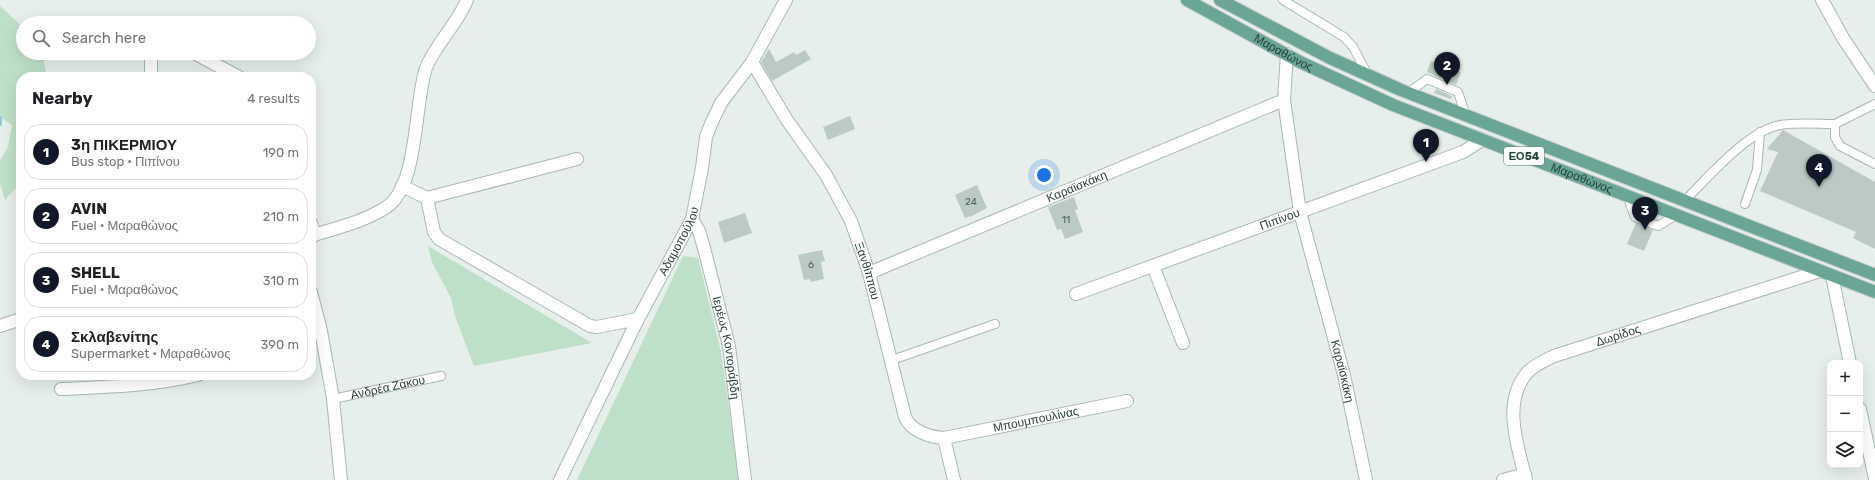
<!DOCTYPE html>
<meta charset="utf-8">
<style>
:root{--surface:#fff;--page:#f2f2f2;--text:#202124;--muted:#757577;--line:#e0e0e0;--accent:#111827}
body{margin:0;font-family:Rubik,sans-serif;background:var(--page);color:var(--text)}
.controls{position:absolute;right:12px;bottom:12px;display:grid;overflow:hidden;border-radius:8px;box-shadow:0 4px 16px #0002}
.controls button{width:36px;height:36px;display:grid;place-items:center;padding:0;border:0;border-bottom:1px solid var(--line);background:var(--surface);color:var(--text);font:20px sans-serif}
.you{position:absolute;left:1044px;top:175px;width:14px;height:14px;margin:-10px;border:3px solid #fff;border-radius:50%;background:#1a73e8;box-shadow:0 0 0 6px #1a73e833}
.badge{display:grid;place-items:center;width:26px;height:26px;border-radius:50%;background:var(--accent);color:#fff;font-size:13px;font-weight:700}
.pin{position:absolute;translate:-50% -33px;filter:drop-shadow(0 1px 2px #0008)}
.pin::after{content:'';position:absolute;top:21px;width:14px;height:12px;background:inherit;clip-path:polygon(0 0,100% 0,50% 100%)}
.list{margin:0;padding:0;list-style:none}
h2{display:flex;justify-content:space-between;align-items:center;height:52px;margin:0;padding:0 16px;font-size:17px}
h2 small{font-size:13px;font-weight:400;color:var(--muted)}
.list li{display:grid;grid-template-columns:26px 1fr auto;gap:12px;align-items:center;box-sizing:border-box;height:56px;margin:0 8px 8px;padding:0 8px;border:1px solid var(--line);border-radius:16px}
.list b{display:block;font-size:15px;white-space:nowrap}
.list p{margin:0;font-size:13px;white-space:nowrap;color:var(--muted)}
.list em{font-size:13px;font-style:normal;color:var(--muted)}
.icon{flex:none;width:22px;height:22px;fill:none;stroke:currentColor;stroke-width:2;stroke-linecap:round;stroke-linejoin:round}
.map{position:relative;flex:none;width:1875px;height:480px;overflow:hidden}
.search{position:absolute;background:var(--surface);box-shadow:0 4px 16px #0002;left:16px;top:16px;width:300px;height:44px;display:flex;align-items:center;gap:10px;box-sizing:border-box;padding:0 14px;border-radius:22px;color:var(--muted);font-size:15px}
.panel{position:absolute;background:var(--surface);box-shadow:0 4px 16px #0002;left:16px;top:72px;width:300px;height:308px;border-radius:16px}
.map>svg:first-child{display:block}
</style>
<div class="map">
<svg width="1875" height="480" viewBox="0 0 1875 480">
<rect width="100%" height="100%" fill="#e6efeb"/>
<path fill="#bfe0c8" d="M0,6L23,27V53L42,54L47,77H21V182L5,200L0,184V161L8,147L12,125L0,117Z
M428,246L592,343L474,366L455,316L451,298L432,262Z
M683,256L698,258L721,352L739,480H577Z"/>
<g fill="none" stroke-linecap="round" stroke-linejoin="round">
<path stroke="#8ec9d4" stroke-width="4" d="M0,118V124"/>
</g>
<path fill="#bbcac4" d="M769,49L776,62L794,52L796,55L805,50L811,59L772,81L761,62Z
M1431,61L1461,72L1456,85L1427,72Z
M1436,89L1452,96L1451,99L1434,93Z
M850,116L855,129L828,140L823,127Z
M1783,130L1875,182V249L1853,238L1856,232L1760,191L1778,152L1767,149Z
M977,185L987,208L970,217V216L965,218L955,195Z
M1074,197L1078,209L1075,210L1083,232L1065,239L1061,229L1057,230L1048,207Z
M745,213L752,233L724,243L718,222Z
M1636,223L1653,230L1644,251L1627,244Z
M822,250L825,261L821,262L824,279L811,282L810,279L804,280L798,255Z"/>
<g fill="none" stroke-linecap="round" stroke-linejoin="round">
<defs>
<g id="service">
<path d="M1283,0L1344,37L1353,47L1368,75"/>
<path d="M1408,93L1427,79L1458,92L1466,116"/>
<path d="M1875,104L1835,124V137L1840,146L1875,164"/>
<path d="M1627,196L1635,217L1658,226L1676,215"/>
<path d="M1684,201C1709,177 1746,132 1780,125C1796,122 1819,124 1835,124"/>
<path d="M1745,204L1757,170L1760,132"/>
<path d="M892,360L995,324"/>
<path id="s1" d="M333,399L441,376"/>
</g>
<g id="minor">
<path d="M1822,0L1843,38L1875,86"/>
<path d="M194,53L239,77"/>
<path id="s2" d="M1287,54L1284,100L1300,212L1344,375L1366,480"/>
<path id="s3" d="M752,62L787,120L826,175L851,221L869,273L905,417C911,431 929,437 944,438L1127,401"/>
<path d="M151,77V53"/>
<path d="M402,186L427,198L434,232L439,239L590,326L597,327L638,319"/>
<path d="M427,198L577,159"/>
<path id="s4" d="M692,219L699,231L704,248L729,346L745,480"/>
<path d="M311,223L315,235"/>
<path d="M1153,266L1183,343"/>
<path id="s5" d="M869,273L1284,100"/>
<path d="M1832,276L1850,363"/>
<path d="M311,292L321,331L333,399L341,480"/>
<path id="s6" d="M1076,294L1463,152L1482,140"/>
<path d="M61,389C107,387 153,386 198,375"/>
<path d="M1860,409L1875,479"/>
<path d="M944,438L954,480"/>
<path d="M1503,480L1525,474"/>
<path id="s7" d="M1526,480C1518,447 1502,404 1526,374C1532,366 1546,360 1554,356L1820,271"/>
</g>
<g id="tertiary">
<path d="M311,236C336,228 363,222 385,208C419,188 414,103 426,68C436,43 457,25 467,0"/>
<path d="M0,326L21,319"/>
<path id="s8" d="M560,480L638,319L692,219L702,168L706,137L711,124L721,103L752,62L786,0"/>
</g>
<g id="primary">
<path id="s9" d="M1187,0L1300,62L1393,105L1875,292"/>
<path d="M1220,0L1330,58L1401,90L1875,275"/>
</g>
</defs>
<use href="#service" stroke="#a8b8b2" stroke-width="10"/>
<use href="#minor" stroke="#a8b8b2" stroke-width="14"/>
<use href="#tertiary" stroke="#a8b8b2" stroke-width="14"/>
<use href="#primary" stroke="#c2cac8" stroke-width="14"/>
<use href="#service" stroke="#fff" stroke-width="8"/>
<use href="#minor" stroke="#fff" stroke-width="12"/>
<use href="#tertiary" stroke="#fff" stroke-width="12"/>
<use href="#primary" stroke="#6aa596" stroke-width="12"/>
</g>
<g text-anchor="middle" stroke-width="3" stroke-linejoin="round" paint-order="stroke">
<g font-size="10" fill="#4a645c">
<text x="971" y="205">24</text>
<text x="1066" y="223">11</text>
<text x="811" y="268">6</text>
</g>
<rect fill="#f7fbf9" stroke="#637a73" stroke-width="1" x="1504" y="147" width="40" height="18" rx="3"/>
<g font-size="11" font-weight="bold" fill="#24423a">
<text x="1524" y="160">ΕΟ54</text>
</g>
<g font-size="12" fill="#24423a" stroke="#f7fbf9">
<text dy="4" stroke="none"><textPath href="#s9" startOffset="110">Μαραθώνος</textPath></text>
<text dy="4" stroke="none"><textPath href="#s9" startOffset="434">Μαραθώνος</textPath></text>
<text dy="4" stroke="none"><textPath href="#s5" startOffset="225">Καραϊσκάκη</textPath></text>
<text dy="4" stroke="none"><textPath href="#s6" startOffset="217">Πιπίνου</textPath></text>
<text dy="4" stroke="none"><textPath href="#s8" startOffset="267">Αδαμοπούλου</textPath></text>
<text dy="4" stroke="none"><textPath href="#s3" startOffset="240">Ξανθίππου</textPath></text>
<text dy="4" stroke="none"><textPath href="#s7" startOffset="211">Δωρίδος</textPath></text>
<text dy="4" stroke="none"><textPath href="#s4" startOffset="134">Ιερέως Κοντοράβδη</textPath></text>
<text dy="4" stroke="none"><textPath href="#s2" startOffset="324">Καραϊσκάκη</textPath></text>
<text dy="4" stroke="none"><textPath href="#s1" startOffset="56">Ανδρέα Ζάκου</textPath></text>
<text dy="4" stroke="none"><textPath href="#s3" startOffset="531">Μπουμπουλίνας</textPath></text>
</g>
</g>
</svg>
<div class="controls">
<button>+</button>
<button>−</button>
<button><svg class="icon" aria-label="layers" viewBox="0 0 24 24"><path d="M12 4l9 5-9 5-9-5zM3 14l9 5 9-5"/></svg></button>
</div>
<div class="you"></div>
<div class="pin badge" style="left:1426px;top:162px">1</div>
<div class="pin badge" style="left:1447px;top:85px">2</div>
<div class="pin badge" style="left:1645px;top:230px">3</div>
<div class="pin badge" style="left:1819px;top:187px">4</div>
<div class="search"><svg class="icon" aria-label="search" viewBox="0 0 24 24"><circle cx="10" cy="10" r="6"/><path d="M15 15l6 6"/></svg>Search here</div>
<section class="panel">
<h2>Nearby<small>4 results</small></h2>
<ul class="list">
<li><span class="badge">1</span><div><b>3η ΠΙΚΕΡΜΙΟΥ</b><p>Bus stop · Πιπίνου</p></div><em>190 m</em></li>
<li><span class="badge">2</span><div><b>AVIN</b><p>Fuel · Μαραθώνος</p></div><em>210 m</em></li>
<li><span class="badge">3</span><div><b>SHELL</b><p>Fuel · Μαραθώνος</p></div><em>310 m</em></li>
<li><span class="badge">4</span><div><b>Σκλαβενίτης</b><p>Supermarket · Μαραθώνος</p></div><em>390 m</em></li>
</ul>
</section>
</div>
